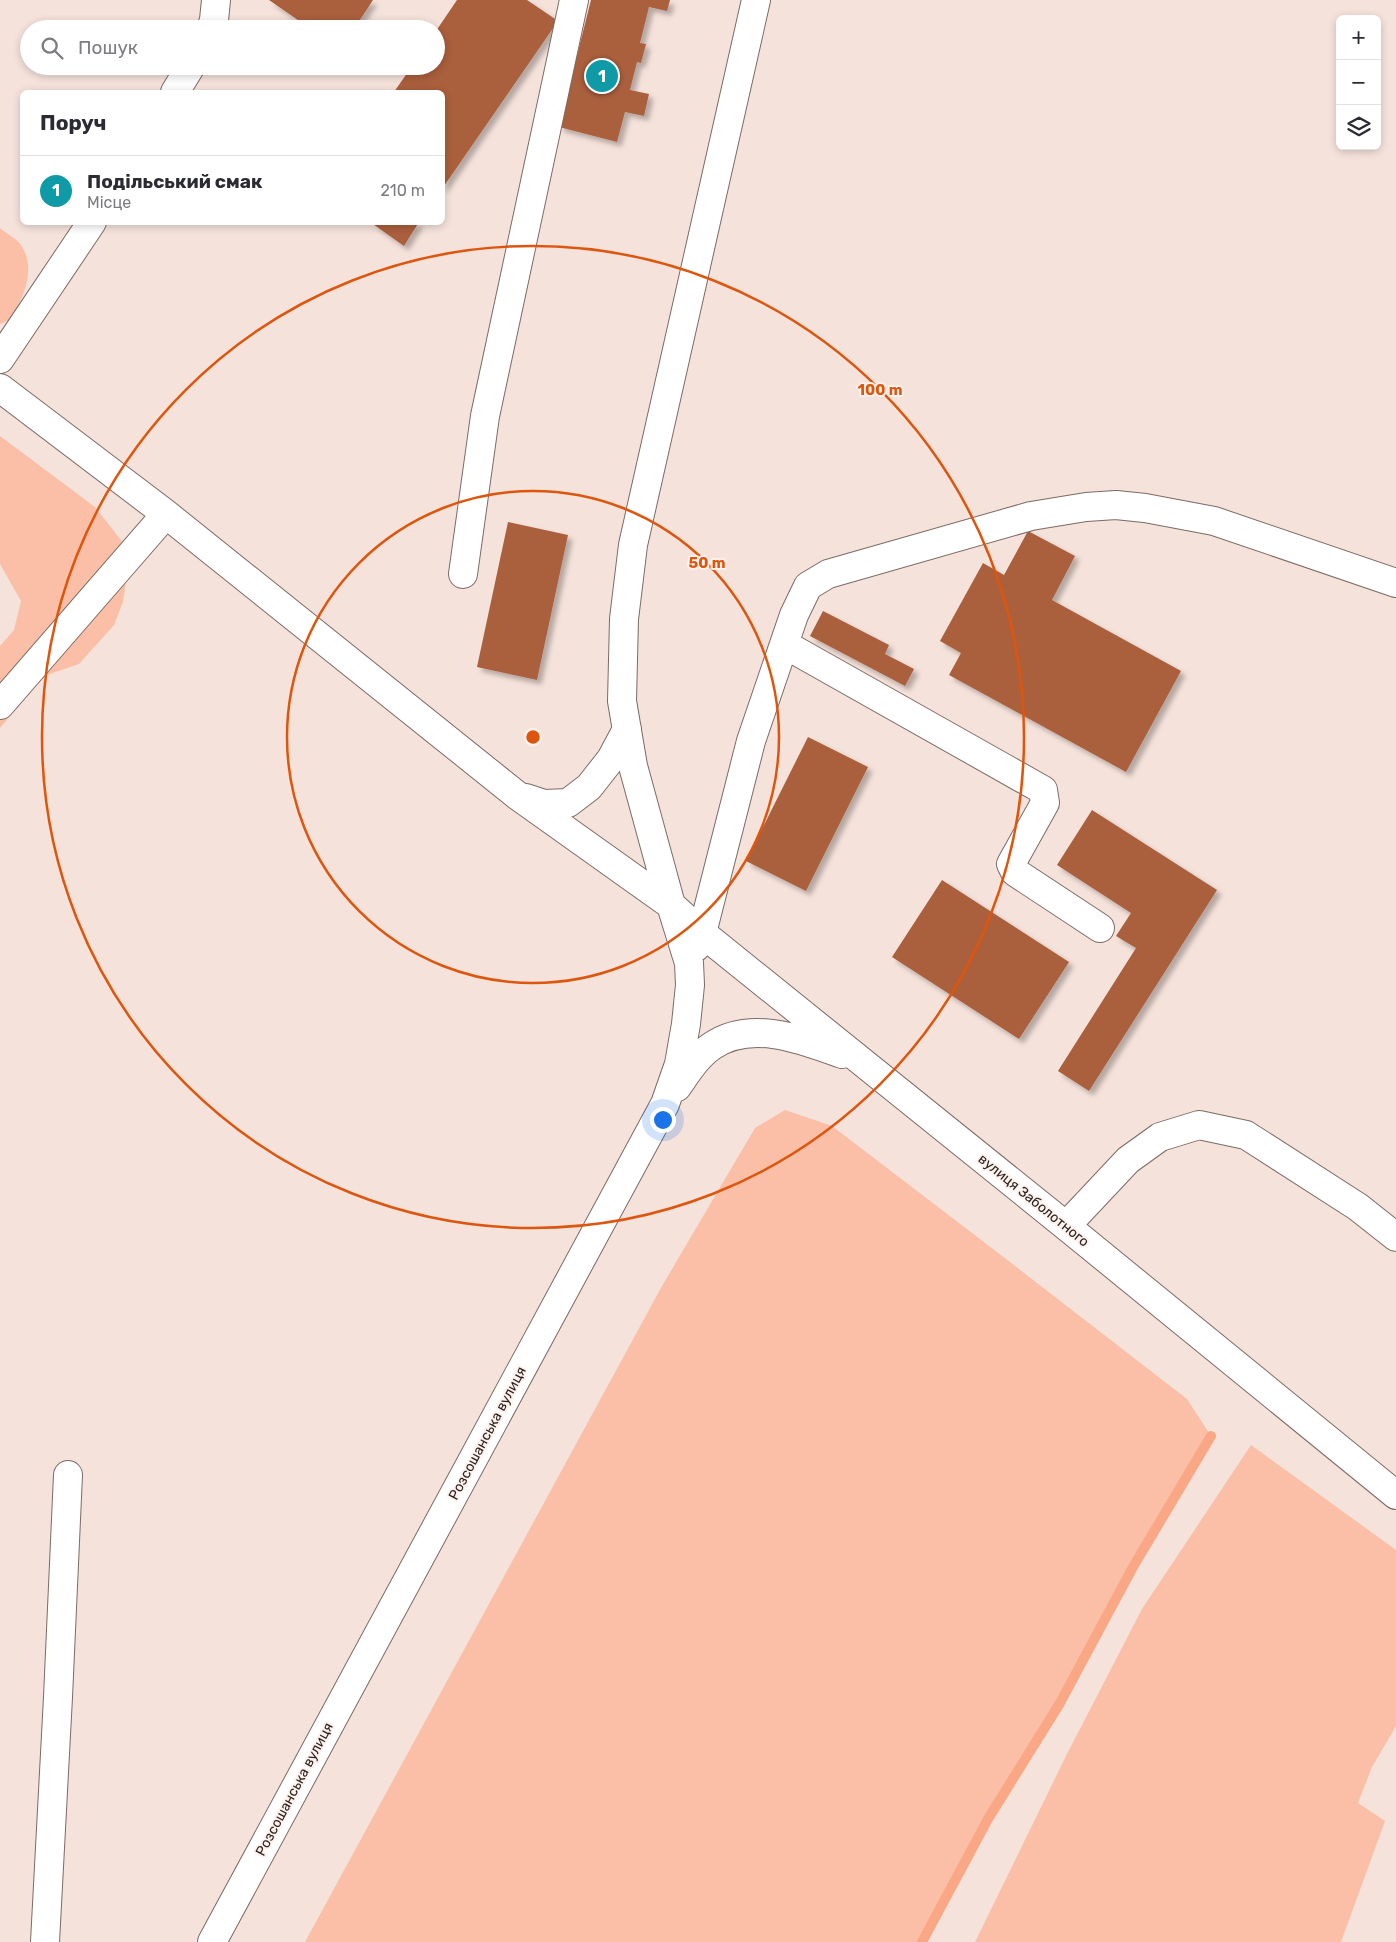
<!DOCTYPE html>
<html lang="uk">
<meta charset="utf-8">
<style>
:root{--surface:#fff;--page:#f7f7f7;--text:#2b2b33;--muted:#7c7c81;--line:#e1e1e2;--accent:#d93025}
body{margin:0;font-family:Rubik,sans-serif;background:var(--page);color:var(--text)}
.controls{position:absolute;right:15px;top:15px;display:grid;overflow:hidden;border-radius:8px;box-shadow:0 2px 8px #0003}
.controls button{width:45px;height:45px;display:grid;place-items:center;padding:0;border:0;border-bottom:1px solid var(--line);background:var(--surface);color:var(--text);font:25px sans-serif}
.you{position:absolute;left:662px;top:1119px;width:18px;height:18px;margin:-12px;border:4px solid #fff;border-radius:50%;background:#1a73e8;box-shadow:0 0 0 8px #1a73e833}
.badge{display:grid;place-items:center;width:32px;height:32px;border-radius:50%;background:var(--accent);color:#fff;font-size:16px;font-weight:700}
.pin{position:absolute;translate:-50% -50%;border:2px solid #fff;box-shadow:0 1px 5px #0006}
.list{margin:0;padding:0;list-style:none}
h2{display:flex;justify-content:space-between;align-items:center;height:65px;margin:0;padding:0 20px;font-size:21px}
h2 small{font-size:16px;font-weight:400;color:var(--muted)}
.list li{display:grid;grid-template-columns:32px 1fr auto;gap:15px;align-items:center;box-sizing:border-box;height:70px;padding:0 20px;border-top:1px solid var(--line)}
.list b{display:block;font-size:19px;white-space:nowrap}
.list p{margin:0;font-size:16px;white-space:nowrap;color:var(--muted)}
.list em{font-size:16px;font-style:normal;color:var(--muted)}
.icon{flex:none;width:28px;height:28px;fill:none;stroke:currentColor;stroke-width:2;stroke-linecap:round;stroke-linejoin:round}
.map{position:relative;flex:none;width:1396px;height:1942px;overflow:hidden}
.search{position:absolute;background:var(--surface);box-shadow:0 2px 8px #0003;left:20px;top:20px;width:425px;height:55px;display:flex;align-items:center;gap:12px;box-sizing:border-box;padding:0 18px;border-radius:28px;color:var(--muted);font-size:19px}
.panel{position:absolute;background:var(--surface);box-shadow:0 2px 8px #0003;left:20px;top:90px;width:425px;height:135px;border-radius:8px}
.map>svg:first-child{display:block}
</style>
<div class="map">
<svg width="1396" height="1942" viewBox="0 0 1396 1942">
<defs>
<filter id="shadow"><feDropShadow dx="4.5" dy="4.5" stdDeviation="2.5" flood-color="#0004"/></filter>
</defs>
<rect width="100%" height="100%" fill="#f5e2db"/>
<path fill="#fabfa6" d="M0,228C6,233 17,239 21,245C37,270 23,296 12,319L0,324Z
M0,436L95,507L121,540L128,567L123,602L114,625L79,664L44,676L0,728V646L14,630L21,601L0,564Z
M785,1110L832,1126L993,1249L1187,1399L1211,1436L1133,1567L1060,1703L988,1819L922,1942H305L662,1286L755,1128Z
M1251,1445L1396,1550V1726L1372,1767L1358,1803L1385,1821L1341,1942H975L1067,1754L1142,1609Z"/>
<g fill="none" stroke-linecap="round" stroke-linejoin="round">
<path stroke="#f9a784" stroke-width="10" d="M922,1942L988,1819L1060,1703L1133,1567L1211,1436"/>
</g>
<path fill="#aa5f3e" filter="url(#shadow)" d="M269,0H373L354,29H311Z
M457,0H527L558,21L442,189V92H394L412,66H436V31Z
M591,0H670L667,11L649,7L640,43L646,44L641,63L637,62L630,90L649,94L644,116L625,112L617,142L559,127Z
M370,222H419L404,246Z
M508,522L568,535L537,680L477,667Z
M1028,531L1075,556L1052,600L1181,671L1126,772L949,675L961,653L940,641L983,563L1004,575Z
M823,611L889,645L885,654L914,669L905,686L810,636Z
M808,737L868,767L806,891L746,861Z
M1092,810L1217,890L1089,1091L1058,1071L1136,948L1116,936L1131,913L1057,865Z
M942,880L1069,962L1019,1039L892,957Z"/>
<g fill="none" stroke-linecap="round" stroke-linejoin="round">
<defs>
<path id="minor" d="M211,29L214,20L216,0
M175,92L191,66
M0,359L92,222
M0,388L166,514L518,796L671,905L702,933L1066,1226L1396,1495
M463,574L485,416L574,0
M784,644L1043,790L1045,803L1011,864L1015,872L1100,928
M0,705L166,514
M526,798L544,804L568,803L589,787L611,759L627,729
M696,947L702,933L751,741L794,615L808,586L828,574L1031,516L1086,507L1116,505L1145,508L1214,521L1396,583
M677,1087C687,1073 697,1056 712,1046C751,1019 803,1040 842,1054
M1066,1226L1128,1160L1160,1137L1199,1125L1246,1135L1358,1207L1396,1237
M45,1942L58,1697L68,1475
M212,1942L665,1104L679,1064L686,1024L690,985L689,963L671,905L633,766L622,701L624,619L633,545L756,0"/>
</defs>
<use href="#minor" stroke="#7b6b64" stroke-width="30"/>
<use href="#minor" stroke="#fff" stroke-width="28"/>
</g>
<g fill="none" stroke="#de560d" stroke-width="2.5">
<circle cx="533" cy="737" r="246"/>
<circle cx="533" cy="737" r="491"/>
</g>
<g text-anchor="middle" stroke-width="4" stroke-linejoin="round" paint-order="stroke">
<g font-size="14" fill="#29221f" stroke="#fdf1ed">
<text transform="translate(1034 1200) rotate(39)" y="5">вулиця Заболотного</text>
<text transform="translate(487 1433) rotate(-62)" y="5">Розсошанська вулиця</text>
<text transform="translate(294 1789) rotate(-62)" y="5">Розсошанська вулиця</text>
</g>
</g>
<circle cx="533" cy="737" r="8" fill="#de560d" stroke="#fdf1ed" stroke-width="2.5"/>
<g font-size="15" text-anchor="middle" font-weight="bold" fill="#de560d" stroke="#fdf1ed" stroke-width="4" stroke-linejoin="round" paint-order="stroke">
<text x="880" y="395">100 m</text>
<text x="707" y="568">50 m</text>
</g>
</svg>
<div class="controls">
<button>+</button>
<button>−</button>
<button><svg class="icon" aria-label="layers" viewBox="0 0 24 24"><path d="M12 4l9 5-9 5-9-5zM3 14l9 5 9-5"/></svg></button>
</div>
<div class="you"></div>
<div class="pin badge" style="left:602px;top:76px;background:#0f9aa8">1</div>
<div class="search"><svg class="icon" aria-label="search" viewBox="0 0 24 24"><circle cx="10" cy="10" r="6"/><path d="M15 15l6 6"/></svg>Пошук</div>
<section class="panel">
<h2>Поруч<small></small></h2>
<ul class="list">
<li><span class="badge" style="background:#0f9aa8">1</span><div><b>Подільський смак</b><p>Місце</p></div><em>210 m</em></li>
</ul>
</section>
</div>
